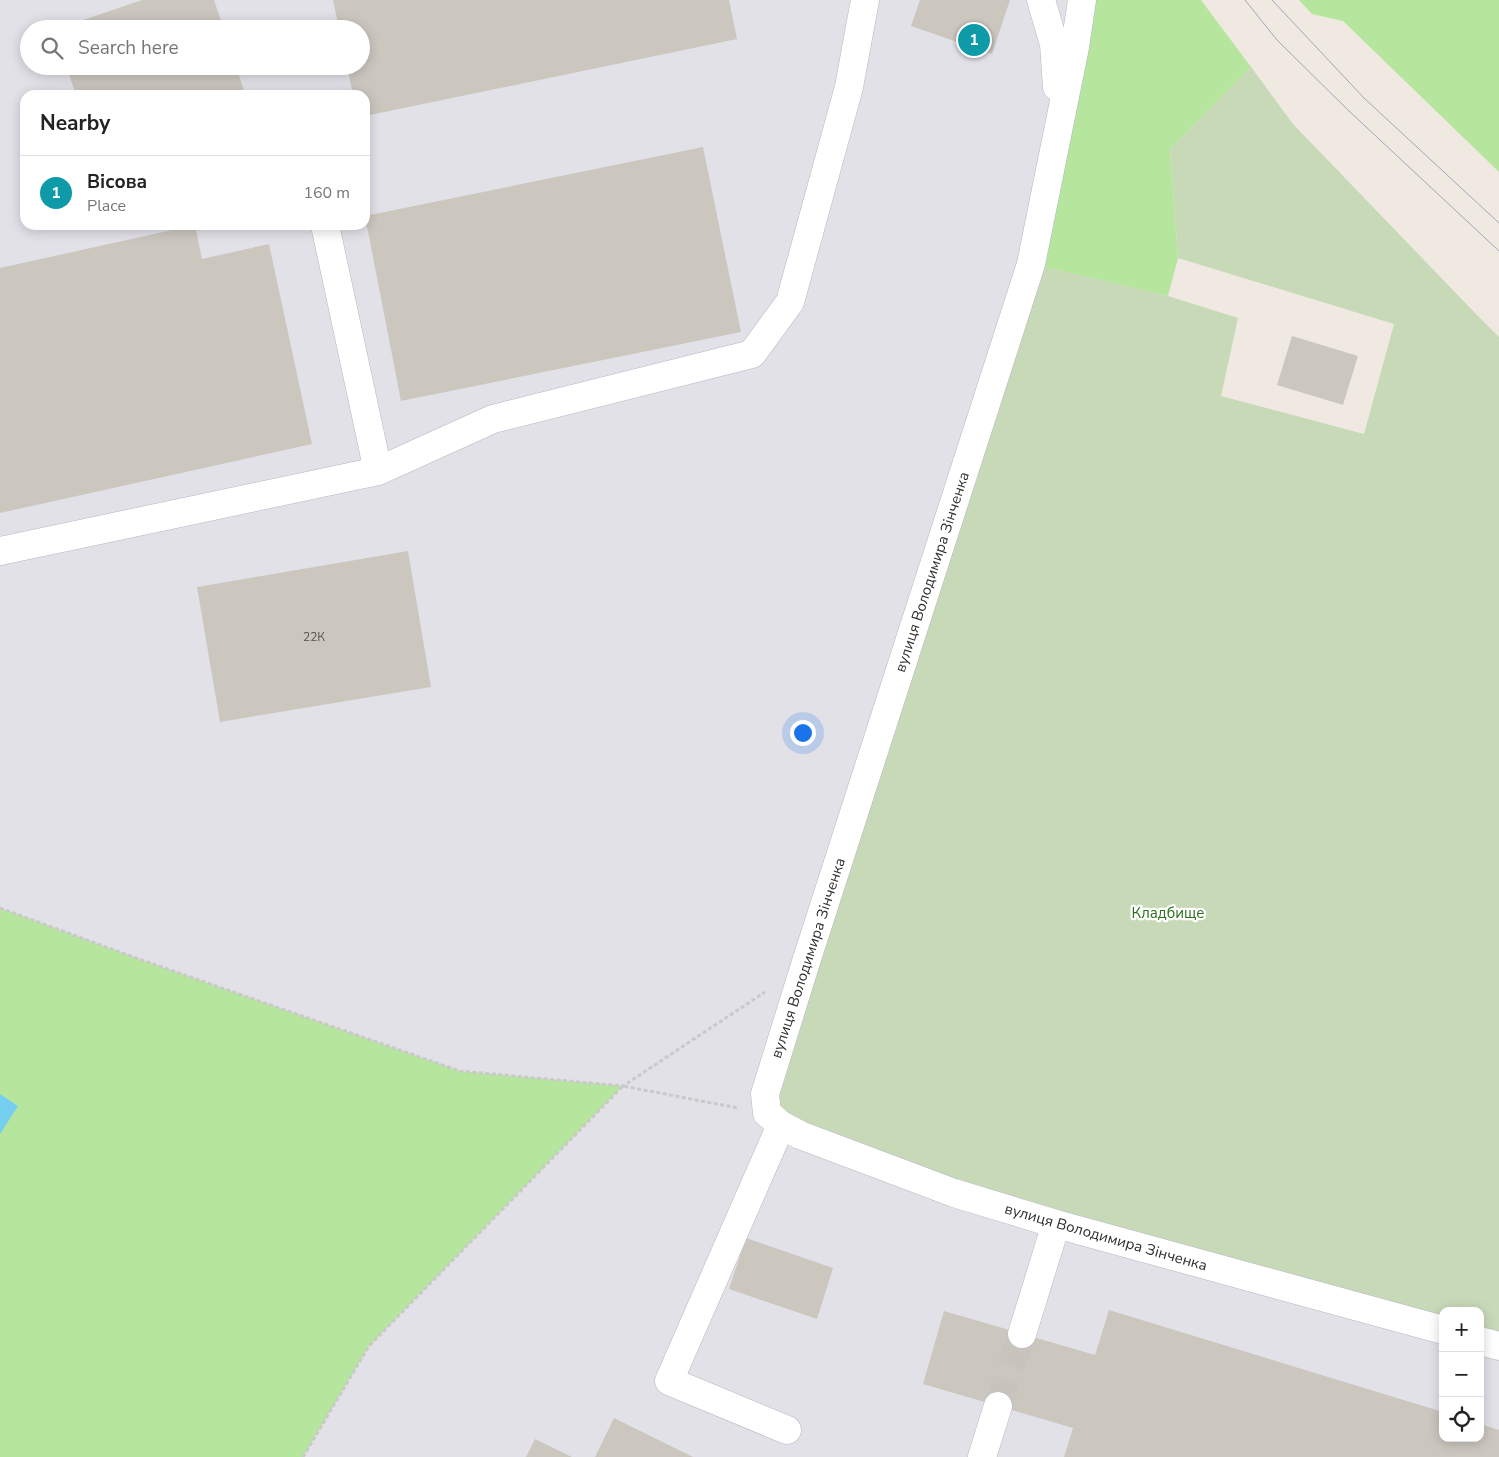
<!DOCTYPE html>
<meta charset="utf-8">
<style>
:root{--surface:#fff;--page:#f6f6f6;--text:#222;--muted:#767676;--line:#e0e0e0;--accent:#db2777}
body{margin:0;font-family:"Nunito Sans",sans-serif;background:var(--page);color:var(--text)}
.controls{position:absolute;right:15px;bottom:15px;display:grid;overflow:hidden;border-radius:10px;box-shadow:0 2px 12px #0003}
.controls button{width:45px;height:45px;display:grid;place-items:center;padding:0;border:0;border-bottom:1px solid var(--line);background:var(--surface);color:var(--text);font:25px sans-serif}
.you{position:absolute;left:802px;top:732px;width:18px;height:18px;margin:-12px;border:4px solid #fff;border-radius:50%;background:#1a73e8;box-shadow:0 0 0 8px #1a73e833}
.badge{display:grid;place-items:center;width:32px;height:32px;border-radius:50%;background:var(--accent);color:#fff;font-size:16px;font-weight:700}
.pin{position:absolute;translate:-50% -50%;border:2px solid #fff;box-shadow:0 1px 5px #0006}
.list{margin:0;padding:0;list-style:none}
h2{display:flex;justify-content:space-between;align-items:center;height:65px;margin:0;padding:0 20px;font-size:21px}
h2 small{font-size:16px;font-weight:400;color:var(--muted)}
.list li{display:grid;grid-template-columns:32px 1fr auto;gap:15px;align-items:center;box-sizing:border-box;height:75px;padding:0 20px;border-top:1px solid var(--line)}
.list b{display:block;font-size:19px;white-space:nowrap}
.list p{margin:0;font-size:16px;white-space:nowrap;color:var(--muted)}
.list em{font-size:16px;font-style:normal;color:var(--muted)}
.icon{flex:none;width:28px;height:28px;fill:none;stroke:currentColor;stroke-width:2;stroke-linecap:round;stroke-linejoin:round}
.map{position:relative;flex:none;width:1499px;height:1457px;overflow:hidden}
.search{position:absolute;background:var(--surface);box-shadow:0 2px 12px #0003;left:20px;top:20px;width:350px;height:55px;display:flex;align-items:center;gap:12px;box-sizing:border-box;padding:0 18px;border-radius:28px;color:var(--muted);font-size:19px}
.panel{position:absolute;background:var(--surface);box-shadow:0 2px 12px #0003;left:20px;top:90px;width:350px;height:140px;border-radius:15px}
.map>svg:first-child{display:block}
</style>
<div class="map">
<svg width="1499" height="1457" viewBox="0 0 1499 1457">
<rect width="100%" height="100%" fill="#efe9e1"/>
<path fill="#e3e1e8" fill-rule="evenodd" d="M0,0H1082L1443,1336V1438H1480V1347L1499,1352V1457H303L369,1346L623,1087L460,1071L139,959L0,908ZM29,29H361V66H29ZM25,95H365V225H25Z"/>
<path fill="#b6e59e" d="M1082,0H1201L1251,67L1170,149L1178,258L1168,296L1031,264Z
M1299,0H1499V172L1343,21L1312,14Z
M0,908L139,959L460,1071L623,1086L369,1346L303,1457H0Z"/>
<path fill="#c8d9b8" d="M1251,67L1293,124L1476,314L1499,337V1346L1480,1341V1311H1443V1330L1056,1224L767,1113L1031,264L1168,296L1238,318L1221,396L1364,434L1394,324L1178,258L1170,149Z"/>
<path fill="#75cff0" d="M0,1094L18,1106L0,1134Z"/>
<path fill="#cbc7bf" d="M142,0H214L224,29H57Z
M333,0H729L737,39L365,116V95H353L347,66H361V29H339Z
M920,0H1010L992,54L911,26Z
M66,66H236L245,94L241,95H76Z
M703,147L741,332L401,401L365,216Z
M195,225L202,259L269,244L312,444L0,513V268Z
M1292,336L1358,356L1343,405L1277,385Z
M408,551L431,687L220,722L197,587Z
M746,1238L833,1268L817,1319L729,1289Z
M1109,1310L1443,1412V1438H1480V1424L1499,1430V1457H1064L1073,1428L923,1384L944,1311L1095,1355Z
M614,1418L693,1457H595Z
M535,1439L572,1457H526Z"/>
<g fill="none" stroke-linecap="round" stroke-linejoin="round">
<path stroke="#c8c4bd" stroke-width="28" stroke-dasharray="28 14" stroke-linecap="butt" d="M998,1406L1022,1334"/>
<defs>
<path id="minor" d="M1041,0L1054,44L1057,87
M1082,0L1075,47L1031,264L805,965L765,1094L767,1113L781,1125L800,1135L954,1193L1056,1224L1443,1330
M325,225L378,471
M0,551L378,471L493,419L752,354L790,302L849,87L865,0
M781,1125L669,1381L787,1430
M1022,1334L1056,1224
M1480,1341L1499,1346
M982,1457L998,1406"/>
</defs>
<use href="#minor" stroke="#b4b7c1" stroke-width="29"/>
<path stroke="#c9c9c9" stroke-width="3" stroke-dasharray="4 2.5" stroke-linecap="butt" d="M0,908L139,959L460,1071L623,1086L765,992
M303,1457L369,1346L623,1086L738,1108"/>
<use href="#minor" stroke="#fff" stroke-width="28"/>
<path stroke="#a3a6b8" stroke-width="1" d="M1245,0L1277,40L1349,111L1499,251
M1272,0L1364,98L1499,223"/>
</g>
<g text-anchor="middle" stroke-width="4.5" stroke-linejoin="round" paint-order="stroke">
<g font-size="12" fill="#555452">
<text x="314" y="641">22К</text>
</g>
<g font-size="15" fill="#2e2e2e" stroke="#fff">
<text transform="translate(932 572) rotate(-72)" y="5">вулиця Володимира Зінченка</text>
<text transform="translate(808 958) rotate(-72)" y="5">вулиця Володимира Зінченка</text>
<text transform="translate(1106 1237) rotate(16)" y="5">вулиця Володимира Зінченка</text>
</g>
<g font-size="15" fill="#2c6e1b" stroke="#fff">
<text x="1168" y="918">Кладбище</text>
</g>
</g>
</svg>
<div class="controls">
<button>+</button>
<button>−</button>
<button><svg class="icon" aria-label="locate" viewBox="0 0 24 24"><circle cx="12" cy="12" r="6"/><path d="M12 2v4M12 18v4M2 12h4M18 12h4"/></svg></button>
</div>
<div class="you"></div>
<div class="pin badge" style="left:974px;top:40px;background:#0f9aa8">1</div>
<div class="search"><svg class="icon" aria-label="search" viewBox="0 0 24 24"><circle cx="10" cy="10" r="6"/><path d="M15 15l6 6"/></svg>Search here</div>
<section class="panel">
<h2>Nearby<small></small></h2>
<ul class="list">
<li><span class="badge" style="background:#0f9aa8">1</span><div><b>Вісова</b><p>Place</p></div><em>160 m</em></li>
</ul>
</section>
</div>
